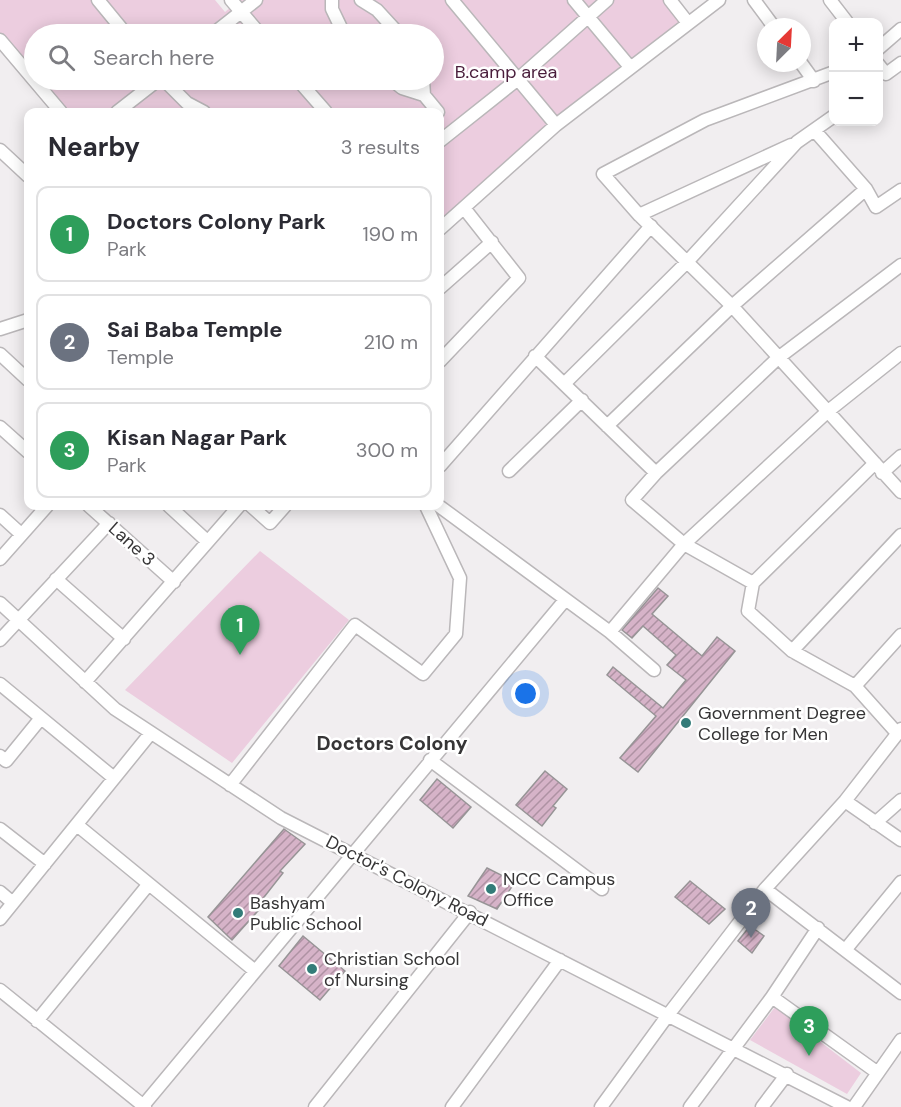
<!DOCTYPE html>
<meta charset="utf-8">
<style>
:root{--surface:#fff;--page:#f2f2f3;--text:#2b2b33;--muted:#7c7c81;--line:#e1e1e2;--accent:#337c79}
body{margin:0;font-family:"DM Sans",sans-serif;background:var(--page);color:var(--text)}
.controls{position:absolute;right:18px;top:18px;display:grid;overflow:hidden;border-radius:12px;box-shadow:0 3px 15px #0003}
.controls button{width:54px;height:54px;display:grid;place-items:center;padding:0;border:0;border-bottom:2px solid var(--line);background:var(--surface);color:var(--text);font:30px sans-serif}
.compass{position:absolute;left:757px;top:18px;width:54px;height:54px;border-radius:50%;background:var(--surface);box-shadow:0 3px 15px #0003;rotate:24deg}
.you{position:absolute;left:526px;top:694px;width:21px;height:21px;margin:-15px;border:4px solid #fff;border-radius:50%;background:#1a73e8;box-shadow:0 0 0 9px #1a73e833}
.badge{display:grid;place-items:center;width:39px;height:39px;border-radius:50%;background:var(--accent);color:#fff;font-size:20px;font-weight:700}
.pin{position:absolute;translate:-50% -50px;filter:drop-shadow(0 2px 3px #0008)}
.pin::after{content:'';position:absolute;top:32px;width:21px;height:18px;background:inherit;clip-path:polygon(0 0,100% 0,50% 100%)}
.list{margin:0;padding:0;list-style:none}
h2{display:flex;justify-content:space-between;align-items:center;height:78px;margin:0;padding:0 24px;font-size:26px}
h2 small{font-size:20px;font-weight:400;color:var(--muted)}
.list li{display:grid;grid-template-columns:39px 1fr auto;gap:18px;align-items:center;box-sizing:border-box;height:96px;margin:0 12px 12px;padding:0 12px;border:2px solid var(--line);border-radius:12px}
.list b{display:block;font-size:22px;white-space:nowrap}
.list p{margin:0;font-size:20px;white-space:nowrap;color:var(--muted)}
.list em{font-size:20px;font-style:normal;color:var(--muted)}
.icon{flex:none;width:33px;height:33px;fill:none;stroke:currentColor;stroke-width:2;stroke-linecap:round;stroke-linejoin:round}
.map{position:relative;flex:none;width:901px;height:1107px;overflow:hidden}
.search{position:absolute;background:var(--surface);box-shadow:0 3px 15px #0003;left:24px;top:24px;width:420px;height:66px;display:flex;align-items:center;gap:15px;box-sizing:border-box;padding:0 21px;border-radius:33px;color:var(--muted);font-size:22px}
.panel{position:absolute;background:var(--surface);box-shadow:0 3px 15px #0003;left:24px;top:108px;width:420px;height:402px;border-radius:12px}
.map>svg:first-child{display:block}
</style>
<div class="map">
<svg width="901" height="1107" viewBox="0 0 901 1107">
<defs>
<pattern id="building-hatch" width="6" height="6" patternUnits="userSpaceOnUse" patternTransform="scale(1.5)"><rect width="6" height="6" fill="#d6b3c8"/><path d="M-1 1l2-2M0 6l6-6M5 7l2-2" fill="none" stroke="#ae92a3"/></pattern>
</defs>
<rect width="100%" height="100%" fill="#f1eef0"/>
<path fill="#eccddf" d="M0,0H215L225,12L239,0H664L681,22L440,219V112H67L39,80H434V34H34V74L0,33Z
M260,551L349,620L232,763L125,690Z
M775,1007L861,1073L847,1094L750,1040Z"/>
<path fill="url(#building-hatch)" stroke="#979496" stroke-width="1.5" d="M658,588L668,596L652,614L702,656L717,637L735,651L638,772L620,758L656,716L607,675L613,667L663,708L686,680L667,665L676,655L643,626L632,638L622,630Z
M545,771L567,789L553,806L556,808L542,826L516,805Z
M437,779L471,807L453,828L420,800Z
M284,829L305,844L280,871L283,873L261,901L264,904L232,940L208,917Z
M487,868L515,882L497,909L468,896Z
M690,881L725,909L709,924L675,897Z
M750,926L764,936L752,953L738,941Z
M303,936L345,971L320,1000L279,966Z"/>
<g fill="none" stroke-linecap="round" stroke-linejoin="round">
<defs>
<path id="minor" d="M98,0L126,34
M231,0L260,34
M332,0V9L344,34
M361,0L377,10L399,34
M452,0L556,125
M574,0L630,67
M670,0L688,23
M754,0L774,27
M830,0L847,22
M213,34L256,0
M0,40L61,112
M878,49L901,29
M801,63L814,81
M878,64L886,74L901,63
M834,72L705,120L603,174L639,215L732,306L901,492
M164,80L187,103L204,112
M298,80L326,112
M392,80L402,88L424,95L438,112
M423,80L424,95
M117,112L158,80
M815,131L866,189
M440,141L518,79L607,0
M0,150L28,176
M639,215L791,145
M440,229L556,125L719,0
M440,288L492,242
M0,329L28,320
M0,354L28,380
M535,356L656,473
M440,361L519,278L464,208
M565,383L687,262L797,142L834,116
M607,426L732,306L866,189L876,207L901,190
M0,427L28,452
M440,466L651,226
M509,471L582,400
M882,473L901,456
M89,506L174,582
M169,506L207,541
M251,506L270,523L285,506
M439,506L610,632L654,670
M0,515L21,534
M0,559L47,506
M56,579L124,639
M753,583L875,463
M0,603L115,709L281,818L847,1107
M610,632L684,544L827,412L901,353
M0,640L109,523
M792,651L901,535
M85,682L239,506
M0,684L114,778
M855,686L901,635
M897,733L855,686L792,651L748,611L753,583L684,544L632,500L656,473L778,358L901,265
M0,756L6,761L41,718
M430,760L602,889
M230,785L355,625L423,674L456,634L460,578L426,506
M845,801L901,840
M875,823L901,800
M77,825L255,971
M0,829L45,864
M765,889L901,993
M0,892L13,903
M0,919L150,734
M846,949L901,882
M0,990L145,1107
M772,997L878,1073
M37,1021L148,885
M142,1107L565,600
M315,1107L470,912
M452,1107L560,960
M601,1107L668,1015L765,889L845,801L901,729
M690,1107L772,997L818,928
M762,1107L787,1074
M854,1107L901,1040"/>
</defs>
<use href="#minor" stroke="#bab7b9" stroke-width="15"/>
<use href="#minor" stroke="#fff" stroke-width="12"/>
</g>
<g fill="#337c79" stroke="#fff" stroke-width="2">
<circle cx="686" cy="723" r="6"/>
<circle cx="491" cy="889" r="6"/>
<circle cx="238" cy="913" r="6"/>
<circle cx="312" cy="969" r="6"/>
</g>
<g text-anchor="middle" stroke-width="5" stroke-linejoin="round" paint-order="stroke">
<g font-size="18" fill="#491d3b" stroke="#fff">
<text x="506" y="78">B.camp area</text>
</g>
<g font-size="18" fill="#363536" stroke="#fff">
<text transform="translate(132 544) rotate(42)" y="6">Lane 3</text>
<text transform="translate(407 881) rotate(27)" y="6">Doctor's Colony Road</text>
</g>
<g font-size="18" fill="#363536" stroke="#fff" text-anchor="start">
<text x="698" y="719">Government Degree<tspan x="698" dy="21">College for Men</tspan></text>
<text x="503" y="885">NCC Campus<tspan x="503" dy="21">Office</tspan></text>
<text x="250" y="909">Bashyam<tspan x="250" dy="21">Public School</tspan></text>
<text x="324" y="965">Christian School<tspan x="324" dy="21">of Nursing</tspan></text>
</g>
<g font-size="20" font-weight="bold" fill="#363536" stroke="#fff">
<text x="392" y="750">Doctors Colony</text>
</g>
</g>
</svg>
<div class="controls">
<button>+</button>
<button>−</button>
</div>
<svg class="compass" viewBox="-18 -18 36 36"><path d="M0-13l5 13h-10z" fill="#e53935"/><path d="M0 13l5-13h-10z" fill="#7c7c81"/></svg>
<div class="you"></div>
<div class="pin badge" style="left:240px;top:655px;background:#2e9e5b">1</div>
<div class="pin badge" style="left:751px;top:938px;background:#6b7280">2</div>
<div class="pin badge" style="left:809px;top:1056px;background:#2e9e5b">3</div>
<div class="search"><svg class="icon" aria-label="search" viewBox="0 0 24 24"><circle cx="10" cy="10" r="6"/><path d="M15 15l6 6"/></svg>Search here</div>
<section class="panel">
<h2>Nearby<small>3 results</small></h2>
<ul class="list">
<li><span class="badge" style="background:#2e9e5b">1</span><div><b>Doctors Colony Park</b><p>Park</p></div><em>190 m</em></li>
<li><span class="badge" style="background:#6b7280">2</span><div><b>Sai Baba Temple</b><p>Temple</p></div><em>210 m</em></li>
<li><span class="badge" style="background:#2e9e5b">3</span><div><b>Kisan Nagar Park</b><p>Park</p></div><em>300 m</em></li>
</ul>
</section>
</div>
